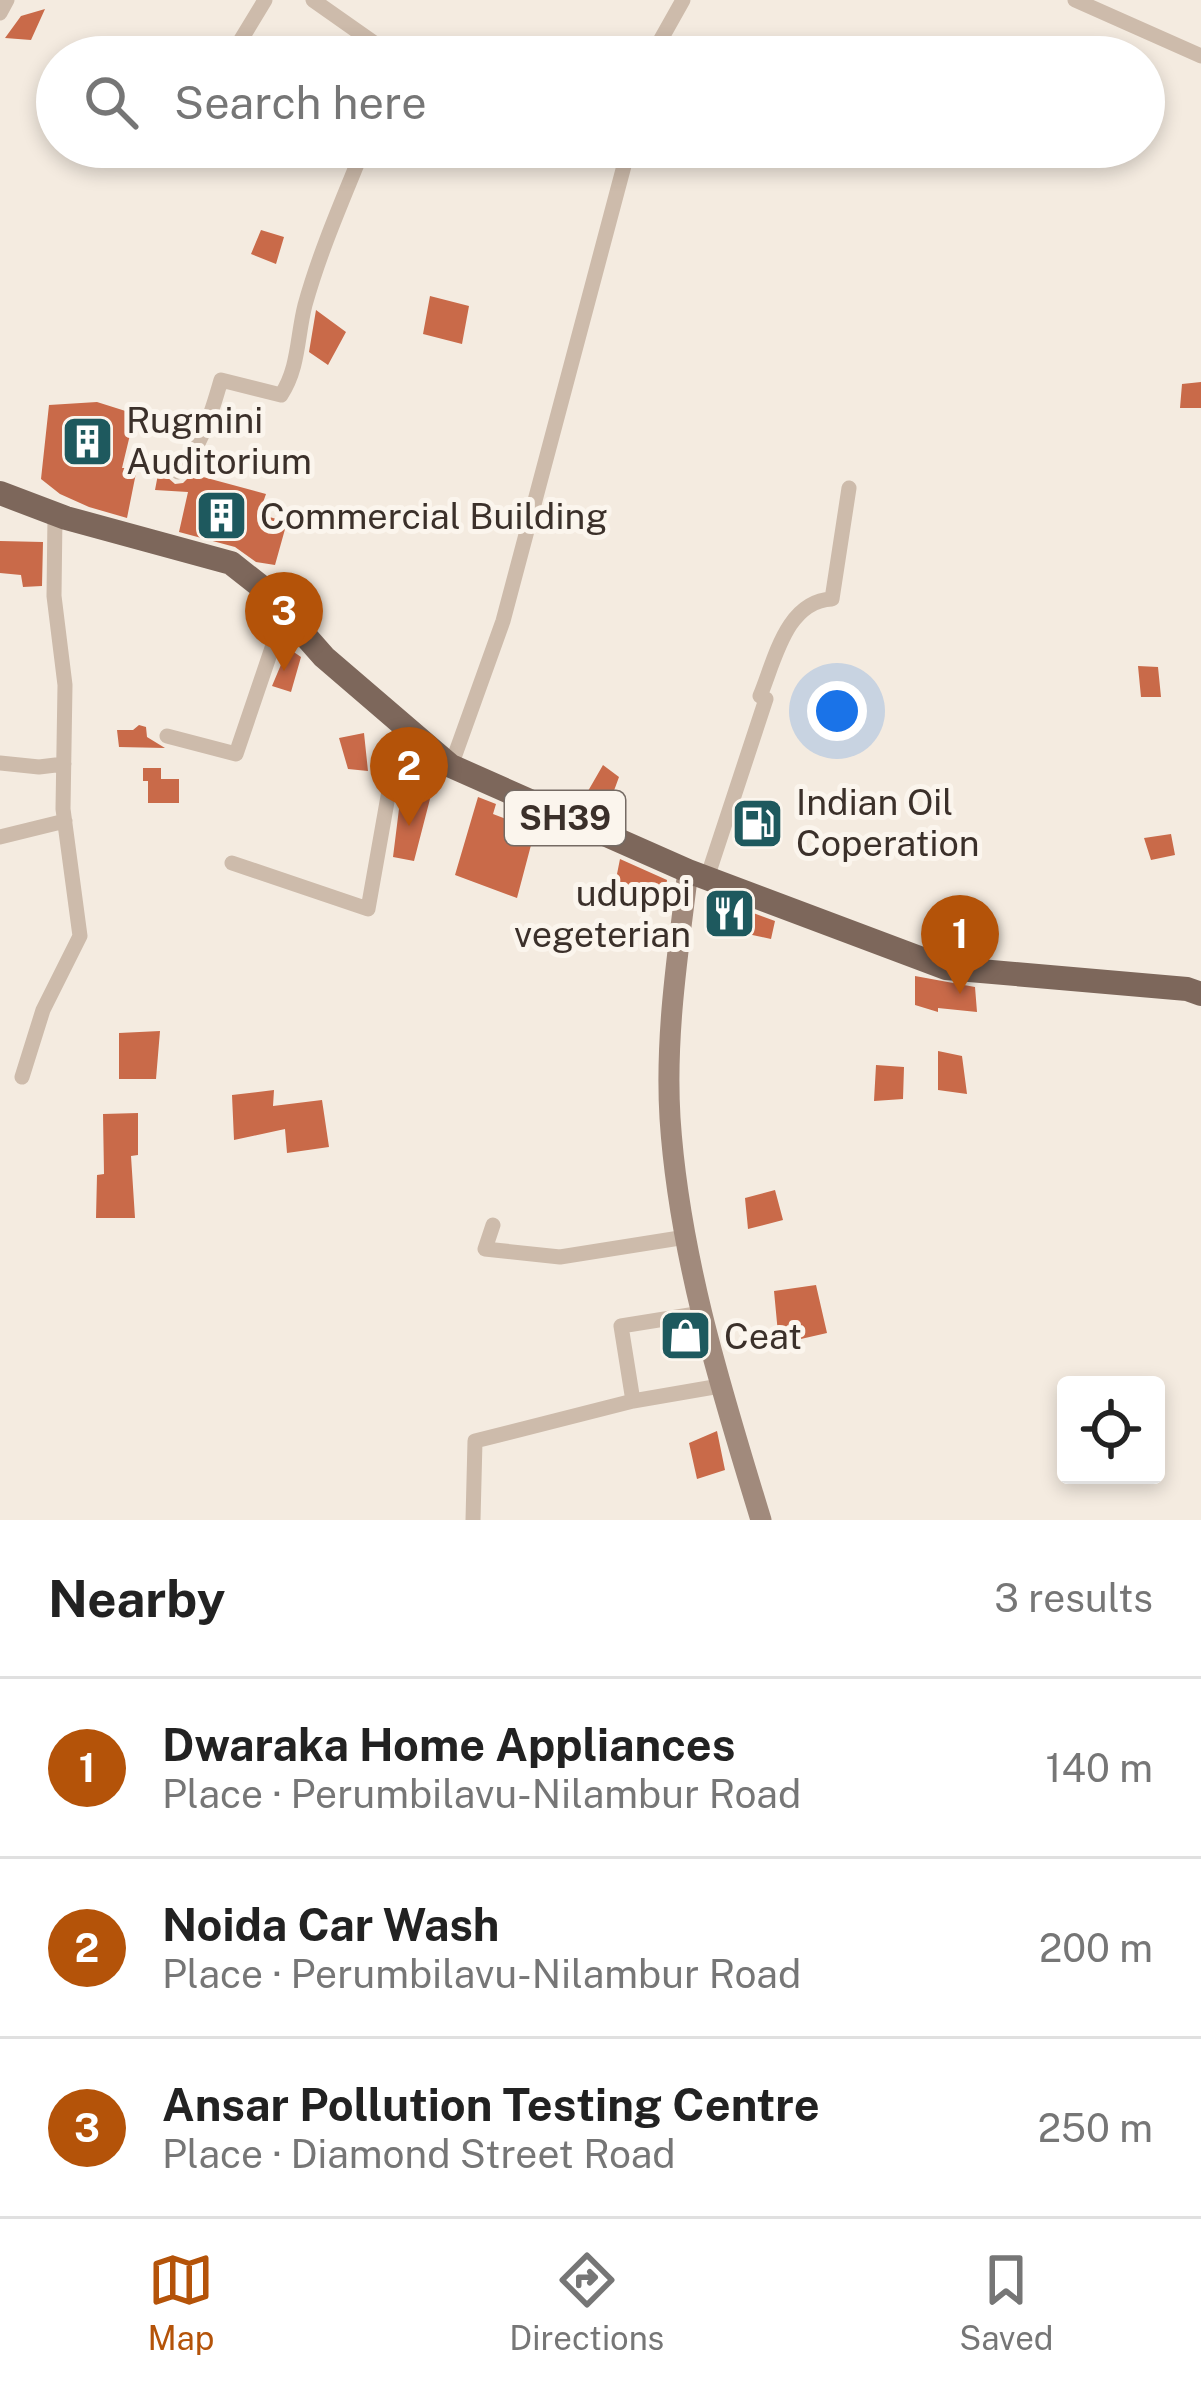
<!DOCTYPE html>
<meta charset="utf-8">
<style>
:root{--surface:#fff;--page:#f6f6f6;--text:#222;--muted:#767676;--line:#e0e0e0;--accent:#b45309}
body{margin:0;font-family:"Public Sans",sans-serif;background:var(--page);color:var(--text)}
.controls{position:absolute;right:36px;bottom:36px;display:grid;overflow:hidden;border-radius:12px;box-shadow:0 6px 18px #0003}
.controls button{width:108px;height:108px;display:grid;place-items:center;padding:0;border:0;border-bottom:3px solid var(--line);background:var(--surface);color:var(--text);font:60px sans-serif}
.you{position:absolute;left:837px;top:711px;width:42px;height:42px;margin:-30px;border:9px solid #fff;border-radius:50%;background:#1a73e8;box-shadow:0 0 0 18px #1a73e833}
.badge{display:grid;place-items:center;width:78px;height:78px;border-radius:50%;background:var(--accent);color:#fff;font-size:39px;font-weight:700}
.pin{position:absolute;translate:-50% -99px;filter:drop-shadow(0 3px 6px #0008)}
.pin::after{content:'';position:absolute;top:63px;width:42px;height:36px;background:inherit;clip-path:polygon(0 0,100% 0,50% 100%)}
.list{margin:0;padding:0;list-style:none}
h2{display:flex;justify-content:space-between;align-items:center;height:156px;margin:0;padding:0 48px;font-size:51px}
h2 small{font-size:39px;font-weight:400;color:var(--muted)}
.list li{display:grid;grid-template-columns:78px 1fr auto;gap:36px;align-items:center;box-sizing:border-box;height:180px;padding:0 48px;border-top:3px solid var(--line)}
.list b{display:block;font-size:45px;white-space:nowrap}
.list p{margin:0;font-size:39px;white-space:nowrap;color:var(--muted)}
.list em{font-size:39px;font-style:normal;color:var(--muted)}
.icon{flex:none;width:66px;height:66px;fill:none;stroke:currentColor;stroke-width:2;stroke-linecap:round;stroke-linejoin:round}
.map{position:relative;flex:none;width:1201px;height:1520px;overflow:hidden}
.search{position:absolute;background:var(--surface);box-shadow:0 6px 18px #0003;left:36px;right:36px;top:36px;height:132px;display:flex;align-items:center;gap:30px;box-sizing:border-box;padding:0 42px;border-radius:66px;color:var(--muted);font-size:45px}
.sheet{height:696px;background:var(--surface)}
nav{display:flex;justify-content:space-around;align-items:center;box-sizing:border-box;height:168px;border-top:3px solid var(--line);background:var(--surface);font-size:33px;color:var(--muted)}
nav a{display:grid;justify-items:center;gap:6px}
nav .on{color:var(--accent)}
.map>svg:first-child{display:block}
</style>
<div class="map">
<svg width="1201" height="1520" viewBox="0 0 1201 1520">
<rect width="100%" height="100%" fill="#f4ebe0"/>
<path fill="#c96a49" d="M45,9L31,40L5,38L21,16Z
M261,230L284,237L276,264L251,254Z
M430,296L469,306L462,344L423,334Z
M316,310L346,332L328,365L309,352Z
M1201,382V408H1180L1182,384Z
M97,402L135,414L122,468H137L127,518L89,507L60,494L41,479L49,405Z
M159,469L166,470L167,477L175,484L183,483L192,474L266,494L259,514L287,522L275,565L256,562L235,547L179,532L188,492L155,490Z
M0,541L43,542L42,586L23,587L21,575L0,573Z
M288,648L301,657L291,692L272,686Z
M1138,666L1158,667L1161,697H1141Z
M139,725L146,727L147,737L165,748L119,747L117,730H133Z
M364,733L368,771L348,769L339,738Z
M603,765L619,777L608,807L584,798Z
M143,768H161V779H179V803H148V781H143Z
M401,793L431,795L414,861L393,857Z
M478,797L496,804L493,814L535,830L517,898L455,875Z
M1171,834L1175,855L1151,860L1144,838Z
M620,859L667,880L664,899L615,884Z
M716,899L775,921L771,939L743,933L742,938L708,935Z
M952,914L978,916V939L949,936Z
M915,976L975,987L977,1012L938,1008V1012L915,1005Z
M160,1031L156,1079H119V1033Z
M938,1051L962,1056L967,1094L938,1090Z
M876,1065L904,1067L903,1099L874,1101Z
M274,1090L273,1106L322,1100L329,1147L287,1153L285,1129L234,1140L232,1095Z
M138,1113V1155L131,1156L135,1218H96L97,1175L104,1174L103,1114Z
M775,1190L783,1220L748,1229L745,1198Z
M816,1285L827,1333L779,1344L774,1291Z
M717,1431L725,1470L697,1479L689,1443Z"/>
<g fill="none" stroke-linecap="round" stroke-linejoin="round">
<path stroke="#cdbbab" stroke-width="15" d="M313,0L394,57
M1075,0L1201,56
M0,13L7,0
M264,57L239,43L265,0
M651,57L683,0
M178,472C202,445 211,415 221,380L281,395C299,368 297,336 305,305C320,251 343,199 364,147
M167,736L236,754L273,645L296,625
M0,763L39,767L64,764
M451,766L503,621L629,147
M0,837L65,821
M232,863L368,909L401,723
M707,878L766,699L760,696C775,660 786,601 832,599L849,488
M22,1077L43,1010L80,936L63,809L65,685L54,596L55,515
M493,1225L485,1249L560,1257L686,1237
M633,1401L621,1326L702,1313
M473,1520L475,1441L633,1401L720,1386"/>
<path stroke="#a18a7c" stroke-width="21" d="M688,871C678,952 665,1035 670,1118C679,1256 721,1389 761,1520"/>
<path stroke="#7d675b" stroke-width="24" d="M0,493L66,518L231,563L264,589L324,657L451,766L688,871L946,968L1187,989L1201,994"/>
</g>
<defs>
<symbol id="building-square" viewBox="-11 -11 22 22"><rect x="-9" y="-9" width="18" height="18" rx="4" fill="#1e595e" stroke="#fbf5ed"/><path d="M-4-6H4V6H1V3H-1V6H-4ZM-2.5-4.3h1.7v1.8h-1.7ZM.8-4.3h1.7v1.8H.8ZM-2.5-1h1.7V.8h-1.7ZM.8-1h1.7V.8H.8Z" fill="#fff"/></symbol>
<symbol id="fuel-square" viewBox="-11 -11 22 22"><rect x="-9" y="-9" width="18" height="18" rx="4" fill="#1e595e" stroke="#fbf5ed"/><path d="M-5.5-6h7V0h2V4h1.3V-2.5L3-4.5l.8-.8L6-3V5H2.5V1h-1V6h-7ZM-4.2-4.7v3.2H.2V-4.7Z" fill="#fff"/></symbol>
<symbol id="restaurant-square" viewBox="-11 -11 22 22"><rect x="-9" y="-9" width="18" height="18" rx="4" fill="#1e595e" stroke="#fbf5ed"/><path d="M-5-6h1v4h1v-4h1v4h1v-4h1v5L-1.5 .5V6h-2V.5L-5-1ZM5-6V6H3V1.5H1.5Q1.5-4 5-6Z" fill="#fff"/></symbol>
<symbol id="shop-square" viewBox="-11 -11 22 22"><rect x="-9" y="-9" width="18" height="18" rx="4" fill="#1e595e" stroke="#fbf5ed"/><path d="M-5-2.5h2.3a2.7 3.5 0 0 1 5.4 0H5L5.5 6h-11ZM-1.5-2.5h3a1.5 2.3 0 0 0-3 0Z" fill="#fff"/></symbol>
</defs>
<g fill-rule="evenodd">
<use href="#building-square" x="58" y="412" width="59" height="59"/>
<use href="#building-square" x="192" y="486" width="59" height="59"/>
<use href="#fuel-square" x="728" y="794" width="59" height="59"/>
<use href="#restaurant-square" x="700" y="884" width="59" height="59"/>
<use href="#shop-square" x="656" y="1306" width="59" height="59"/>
</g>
<g text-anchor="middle" stroke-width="10" stroke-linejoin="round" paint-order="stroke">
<rect fill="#fbf5ed" stroke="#756b64" stroke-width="3" x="505" y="791" width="120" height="54" rx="9"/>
<g font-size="33" font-weight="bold" fill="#3b302a">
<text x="565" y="830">SH39</text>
</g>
<g font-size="36" fill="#3b302a" stroke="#fbf5ed" text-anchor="start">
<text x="126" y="433">Rugmini<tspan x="126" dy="41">Auditorium</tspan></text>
<text x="260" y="529">Commercial Building</text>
<text x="796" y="815">Indian Oil<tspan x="796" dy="41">Coperation</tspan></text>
<text x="691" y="906" text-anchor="end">uduppi<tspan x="691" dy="41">vegeterian</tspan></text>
<text x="724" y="1349">Ceat</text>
</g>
</g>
</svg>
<div class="controls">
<button><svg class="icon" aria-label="locate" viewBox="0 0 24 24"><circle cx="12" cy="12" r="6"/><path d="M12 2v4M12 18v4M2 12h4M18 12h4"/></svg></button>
</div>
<div class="you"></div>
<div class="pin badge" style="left:960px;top:994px">1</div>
<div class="pin badge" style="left:409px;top:826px">2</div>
<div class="pin badge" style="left:284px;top:671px">3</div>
<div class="search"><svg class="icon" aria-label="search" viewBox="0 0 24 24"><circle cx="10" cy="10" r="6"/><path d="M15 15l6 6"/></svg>Search here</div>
</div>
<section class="sheet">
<h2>Nearby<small>3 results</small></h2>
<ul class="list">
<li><span class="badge">1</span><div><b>Dwaraka Home Appliances</b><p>Place · Perumbilavu-Nilambur Road</p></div><em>140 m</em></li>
<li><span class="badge">2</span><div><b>Noida Car Wash</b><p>Place · Perumbilavu-Nilambur Road</p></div><em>200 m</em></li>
<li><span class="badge">3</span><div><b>Ansar Pollution Testing Centre</b><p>Place · Diamond Street Road</p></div><em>250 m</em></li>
</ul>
</section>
<nav>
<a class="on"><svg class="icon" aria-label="map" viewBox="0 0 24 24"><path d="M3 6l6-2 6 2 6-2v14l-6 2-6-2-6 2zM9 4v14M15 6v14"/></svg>Map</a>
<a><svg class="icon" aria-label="directions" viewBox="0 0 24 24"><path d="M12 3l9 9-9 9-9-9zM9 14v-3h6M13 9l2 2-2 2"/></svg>Directions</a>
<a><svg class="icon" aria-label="saved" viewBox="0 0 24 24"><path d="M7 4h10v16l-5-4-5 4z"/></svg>Saved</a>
</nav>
